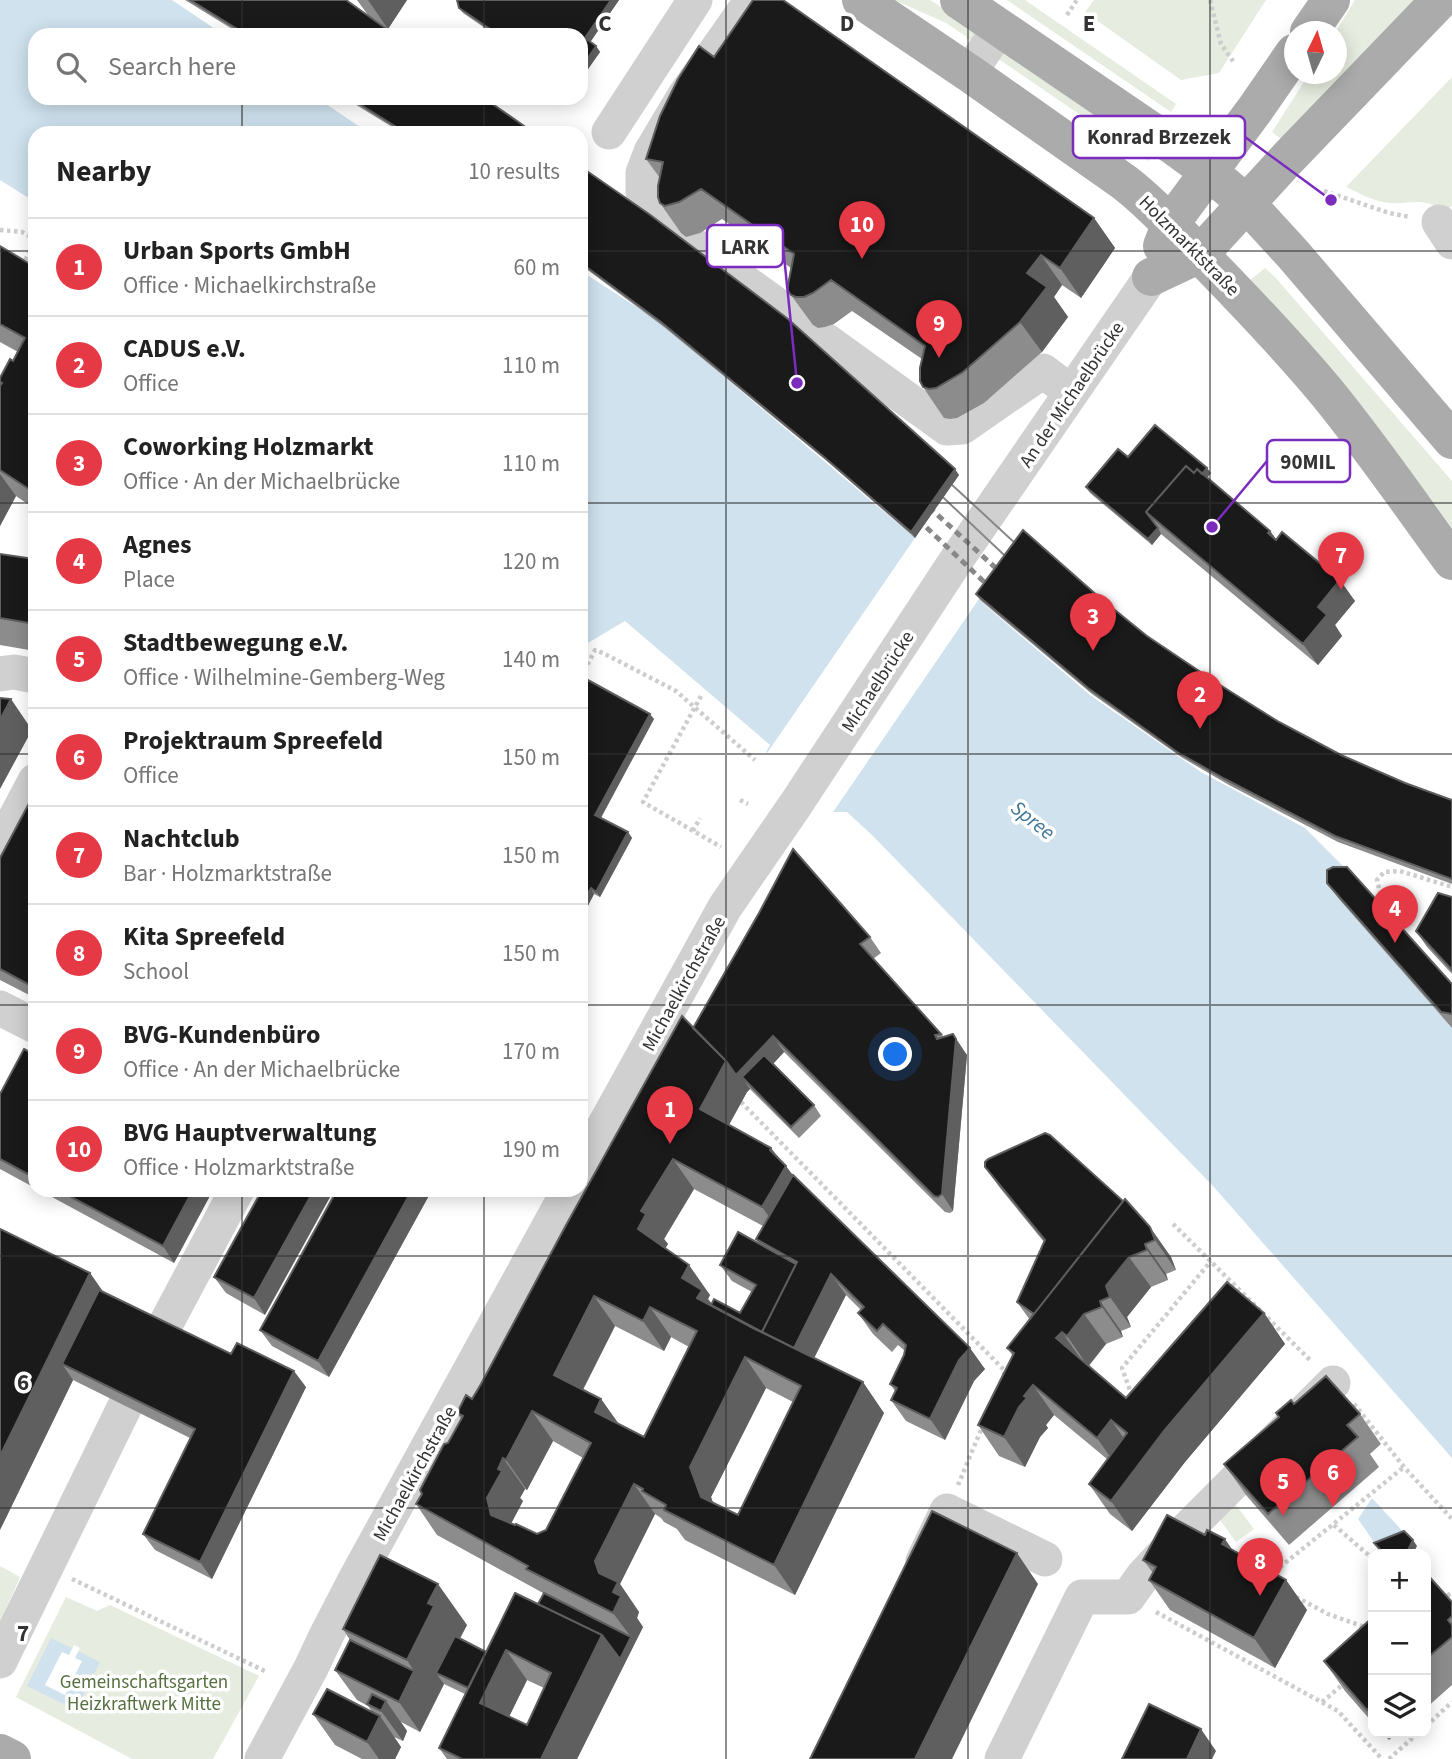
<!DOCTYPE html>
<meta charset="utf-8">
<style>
:root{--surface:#fff;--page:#f6f6f6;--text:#222;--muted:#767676;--line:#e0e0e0;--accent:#e63946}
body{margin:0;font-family:"Source Sans 3",sans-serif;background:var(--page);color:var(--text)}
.controls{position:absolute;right:21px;bottom:21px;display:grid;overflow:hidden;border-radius:14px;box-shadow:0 4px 18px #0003}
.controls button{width:63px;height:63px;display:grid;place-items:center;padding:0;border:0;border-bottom:2px solid var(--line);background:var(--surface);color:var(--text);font:35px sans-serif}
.compass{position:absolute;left:1284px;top:21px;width:63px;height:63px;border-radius:50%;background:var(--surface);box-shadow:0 4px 18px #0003;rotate:5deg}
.you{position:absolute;left:896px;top:1055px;width:24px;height:24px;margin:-18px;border:5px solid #fff;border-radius:50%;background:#1a73e8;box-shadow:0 0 0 10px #1a73e833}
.badge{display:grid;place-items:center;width:46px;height:46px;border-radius:50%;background:var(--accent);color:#fff;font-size:23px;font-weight:700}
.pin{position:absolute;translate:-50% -58px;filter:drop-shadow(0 2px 4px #0008)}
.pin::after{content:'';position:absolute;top:37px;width:24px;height:21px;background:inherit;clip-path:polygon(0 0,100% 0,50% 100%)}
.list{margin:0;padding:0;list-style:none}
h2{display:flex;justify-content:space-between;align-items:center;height:91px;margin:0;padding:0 28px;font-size:30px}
h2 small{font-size:23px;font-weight:400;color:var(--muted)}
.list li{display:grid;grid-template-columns:46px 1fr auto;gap:21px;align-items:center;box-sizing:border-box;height:98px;padding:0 28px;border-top:2px solid var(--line)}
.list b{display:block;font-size:26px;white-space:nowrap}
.list p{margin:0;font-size:23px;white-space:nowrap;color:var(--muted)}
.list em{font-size:23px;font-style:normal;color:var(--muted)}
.icon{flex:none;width:38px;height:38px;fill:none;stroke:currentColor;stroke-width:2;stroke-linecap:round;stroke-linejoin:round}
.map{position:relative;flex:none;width:1452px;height:1759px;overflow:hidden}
.search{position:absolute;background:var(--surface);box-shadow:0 4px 18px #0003;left:28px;top:28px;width:560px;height:77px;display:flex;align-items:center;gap:18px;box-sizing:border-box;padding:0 24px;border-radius:21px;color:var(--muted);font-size:26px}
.panel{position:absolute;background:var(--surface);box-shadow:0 4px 18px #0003;left:28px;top:126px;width:560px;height:1071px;border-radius:21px}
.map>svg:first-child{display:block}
</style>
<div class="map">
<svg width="1452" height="1759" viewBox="0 0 1452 1759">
<rect width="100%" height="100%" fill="#fff"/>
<path fill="#e6ecdf" d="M894,0H930L978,30L971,40L966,39L967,37L946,23Z
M1007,0H1025L1176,104L1171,112Z
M1094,0H1266L1219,73L1181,80L1085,12Z
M1355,0H1421L1285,142L1272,132L1309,74H1336V31Z
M1004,48L1153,153L1148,161L997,58Z
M1452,77V206L1443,212C1424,194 1406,207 1383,202C1371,200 1358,192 1346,187Z
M1265,268L1275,277L1452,481V528L1436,506L1249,281Z
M1236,1505L1254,1529L1236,1542L1218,1517Z
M0,1566L20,1577L0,1623Z
M66,1597L97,1611L110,1605L259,1676L213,1759H132L16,1697Z"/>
<path fill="#cfe2ee" d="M0,0H172L224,35H35V98H317L369,133H35V202L0,180Z
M581,271L658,321L915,538L986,606L1090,695L1201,772L1305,828L1352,875L1452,986V1458L1213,1186L873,836L847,812H833L766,752L770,745L625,621L581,647Z
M1372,1498L1408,1537L1378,1548L1358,1519Z
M51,1638L100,1662L76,1710L27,1686Z"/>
<path fill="#fff" d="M917,535L982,597L980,600L979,599L831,815L765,756Z
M74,1645L80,1648L75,1658L82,1661L65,1695L45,1685L62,1652L69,1655Z"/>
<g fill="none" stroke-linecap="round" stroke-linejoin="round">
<path stroke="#cdcdcd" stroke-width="4.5" stroke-dasharray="3.5 3.5" stroke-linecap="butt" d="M1210,0L1221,44L1235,64
M1067,15L1077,0
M1324,191L1389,213L1410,217
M0,230L22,232L35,239
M22,266L35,242
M581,677L595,650L603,653L676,691L755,760
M701,696L643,802L721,847
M740,800L748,804
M693,831L700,818
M1379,888L1377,880L1384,872L1400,871L1452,887
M741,1102L1005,1371L1004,1375
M1173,1224L1311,1361
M1132,1396L1122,1368L1211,1261
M1354,1404L1404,1467L1452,1519
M958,1485L983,1425
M1334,1525L1373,1559
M1269,1576L1404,1467
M72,1579L267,1672
M1296,1597L1328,1614L1373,1630
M1442,1600L1452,1592
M1156,1612L1338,1711L1382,1759
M1322,1702L1346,1682
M1426,1726L1452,1702
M1389,1759L1418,1733"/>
<path stroke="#d0d0d0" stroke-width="35" d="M752,0L685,95L651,152L643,173V192L647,208L659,220L947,428L962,427L1043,371L1071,392
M969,73L1000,28
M609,132L695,0
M1439,222L1452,242
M0,674L14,672L35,676
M0,847L35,781
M0,1008L35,1026
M581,1168L725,907L796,804L957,559L1151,277
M162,1331L237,1190
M923,1561L947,1511L1045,1559
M0,1661L125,1406
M262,1759L311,1668L327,1634L355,1580L569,1190
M1002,1759L1082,1597H1128L1143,1576L1184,1532L1333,1383"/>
<path stroke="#ababab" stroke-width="38" d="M861,0L969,73L1124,182C1154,205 1178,233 1205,260C1247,303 1289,347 1328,394C1372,448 1411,505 1452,561
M959,0L1172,145L1209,172L1246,203L1292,253L1452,440
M1309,32L1331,0
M1162,246L1171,223L1256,108L1294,53
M1151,277L1200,254L1287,159L1440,0
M0,1753L12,1759"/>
<path stroke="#888" stroke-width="2" d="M937,471L1029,556
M930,485L1019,569"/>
<path stroke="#888" stroke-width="5" stroke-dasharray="7 5" stroke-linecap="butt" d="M920,499L1010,581
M909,511L998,595"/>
</g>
<path fill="#8c8c8c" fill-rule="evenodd" d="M185,0H346L395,35H242Z
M357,0H407L388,29L368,15Z
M457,0H619L590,42L596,46L600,52L581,79V35H495L463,13L459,8Z
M714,57L1094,218L1115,248L1081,298L1062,285L1054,297L1068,317L1042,352L984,403L957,418L950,419L944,418L923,387L922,359L852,311L834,324L825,327L818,328L813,325L788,291L791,268L722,219L700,233L686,237L681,233L660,203V178L646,159Z
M345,98H484L534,133H402Z
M581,167L959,475L915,538L828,462L664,327L581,265Z
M0,246L35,267V509L16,496L0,526V378L13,361L18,352L0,342Z
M1128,457L1211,473L1207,478L1270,531L1276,539L1355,601L1335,625L1342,636L1318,665L1161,534L1152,545L1090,493L1086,487Z
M0,554L35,559V651L0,645Z
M976,594L1100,598L1147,636L1220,685L1279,722L1341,755L1405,783L1452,800V884L1338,842L1229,785L1181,757L1092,694L980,600Z
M581,689L654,719L601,818L628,832L632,838L600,897L594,894L581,919Z
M35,792V998L0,980V858Z
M1327,883L1452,984V1028L1339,899Z
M1452,897V974L1427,947L1416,931Z
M870,937L881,953L873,959L944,1037L967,1055L953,1211L950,1213L945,1212L784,1052L773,1064L814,1105L821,1116L799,1138L750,1089L747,1092L729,1125L771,1148L793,1175L985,1369L974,1381L945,1440L906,1421L891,1400L895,1391L890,1384L905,1351L898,1345L892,1352L873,1334L858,1313L861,1310L846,1295L814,1358L884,1413L795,1595L685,1540L677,1529L664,1522L661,1518L655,1514L620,1584L639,1612L637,1618L643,1627L577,1759H447L439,1748L465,1694L444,1684L420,1732L401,1722L407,1731L403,1741L394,1737L401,1747L395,1759H362L335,1745L313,1714L373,1713L368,1706L357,1700L335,1670L350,1640L343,1629L467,1625L460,1639L486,1652L538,1604L543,1593L437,1535L416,1504L461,1419L457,1413L472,1399L693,1028ZM694,1189L763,1226L756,1239L759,1244L720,1265L732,1281L752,1292L740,1313L712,1304L708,1299L710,1295L665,1248L668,1244L664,1239ZM615,1326L664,1351L671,1337L689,1347L644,1437L619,1424L601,1399L583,1390ZM766,1388L793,1402L738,1515L713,1503L711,1497ZM553,1441L583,1458L546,1530L537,1534L511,1524L523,1501L520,1498L525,1489L527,1490ZM527,1680L544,1688L527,1725L509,1717Z
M35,1055V1188L0,1169V1094Z
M985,1167L1123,1201L1171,1257L1176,1270L1166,1274L1168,1280L1151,1287L1127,1317L1131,1327L1121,1331L1123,1337L1106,1344L1089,1366L1126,1398L1264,1313L1285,1344L1185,1462L1132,1531L1110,1514L1089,1484L1107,1459L1054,1415L1046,1425L1048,1428L1040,1437L1025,1467L999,1456L978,1425L1013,1356L1007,1348L1030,1320L1017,1302L1044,1242L1000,1188Z
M39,1190H213L174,1263Z
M262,1190L265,1315L226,1293L214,1277Z
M337,1190H432L329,1377L272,1346L260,1330Z
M90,1273L103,1292L231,1354L306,1387L212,1579L155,1550L143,1534L190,1438L73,1380L0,1530Z
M1360,1414L1381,1444L1370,1454L1379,1467L1289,1545L1246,1495L1224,1464Z
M1232,1550L1286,1580L1307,1610L1275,1668L1170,1610L1149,1580L1153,1573L1143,1560Z
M1426,1573L1452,1602V1685L1426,1708Z
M1373,1617V1723L1345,1691L1324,1661Z
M1382,1733H1397L1389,1740Z"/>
<path fill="#5f5f5f" d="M368,0H407L388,29Z
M611,0H619L589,44L585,38Z
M596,46L600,52L581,79V68Z
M1094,218L1115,248L1081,298L1060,268Z
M1041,255L1062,285L1054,297L1068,317L1042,352L1020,322L1027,273Z
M1207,468L1211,473L1166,528L1161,524Z
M955,469L959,475L915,538L911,532Z
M0,474L16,496L0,526Z
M1158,528L1161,534L1152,545L1148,539Z
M1270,531L1285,552L1268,533Z
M1340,580L1355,601L1335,625L1342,636L1318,665L1303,644L1318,607Z
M11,699L32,730L0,789V716Z
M650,714L654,719L599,821L595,815Z
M628,832L632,838L600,897L596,892Z
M591,888L594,894L581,919V906Z
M953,1034L967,1055L953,1211L942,1194Z
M773,1036L784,1052L752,1087L742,1077L750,1089L747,1092L721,1139L700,1109L726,1061Z
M771,1148L785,1168L786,1166L807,1196L784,1238L762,1207Z
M673,1159L694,1189L664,1239L668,1244L659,1259L638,1229L641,1211Z
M193,1190H213L174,1263L163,1246Z
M314,1190H334L265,1315L254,1298Z
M412,1190H432L329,1377L318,1361Z
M1150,1227L1171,1257L1176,1270L1155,1240Z
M1145,1244L1166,1274L1168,1280L1147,1250Z
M1129,1257L1151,1287L1127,1317L1131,1327L1110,1297L1106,1286Z
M689,1265L710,1295L708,1299L723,1320L707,1312L682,1278Z
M90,1273L111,1303L62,1364L73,1380L0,1530V1456Z
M831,1274L846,1295L806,1374L792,1353Z
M594,1296L615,1326L575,1405L554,1375Z
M1100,1301L1121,1331L1123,1337L1102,1307Z
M650,1307L671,1337L664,1351L643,1321Z
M1264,1313L1285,1344L1185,1462L1132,1531L1111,1501L1164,1431Z
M1084,1314L1106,1344L1088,1366L1067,1336Z
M1042,1321L1062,1332L1083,1362L1077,1368Z
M970,1348L985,1369L974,1381L945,1440L930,1419L959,1360Z
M745,1357L766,1388L711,1497L722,1528L701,1497L690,1467Z
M294,1371L306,1387L212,1579L200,1562Z
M863,1382L884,1413L795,1595L774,1565Z
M1033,1385L1054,1415L1046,1425L1048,1428L1040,1437L1025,1467L1004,1437L1024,1396Z
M601,1399L622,1429L595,1412Z
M532,1411L553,1441L527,1490L506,1460Z
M1111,1420L1132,1450L1118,1468L1097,1438Z
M503,1458L525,1489L520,1498L523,1501L508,1529L491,1515L487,1498Z
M634,1484L655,1514L620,1584L639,1612L637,1618L643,1627L577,1759H541L602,1635L631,1637L613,1613L595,1561Z
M1225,1539L1246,1570L1222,1544Z
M1413,1540L1417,1546L1413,1554H1406Z
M1017,1553L1038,1584L952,1759H915Z
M1286,1580L1307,1610L1275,1668L1254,1638Z
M438,1584L467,1625L458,1641L436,1673L444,1684L420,1732L399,1702L414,1671L407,1660L428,1603Z
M506,1650L527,1680L501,1733L480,1703Z
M386,1701L407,1731L403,1741L381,1711Z
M380,1716L401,1747L395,1759H379L367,1742Z
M1201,1729L1216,1751L1212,1759H1187Z"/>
<path fill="#1a1a1a" stroke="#5f5f5f" stroke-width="2" fill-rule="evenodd" d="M190,0H346L395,35H247Z
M457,0H611L585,38L596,46L581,68V35H511L506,32L503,35H499L459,8Z
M753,0H783L1094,218L1060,268L1041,255L1027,273L1047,287L1020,322L963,372L936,388L929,389L923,387L920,381V368L925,346L831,280L813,293L804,297H796L791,295L788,291V285L794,254L701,189L679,202L665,206L660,203L658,197V186L663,162L646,159L660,116L678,79L699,46L714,57Z
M350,98H484L534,133H406Z
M581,167L649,214L788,319L955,469L911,532L824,457L661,322L581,263Z
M0,246L35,267V493L0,470V386L2,383L0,382V378L10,359L13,361L25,338L0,324Z
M1155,425L1207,468L1202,474L1197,469L1194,473L1186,466L1146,512L1158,528L1148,539L1086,487L1118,449L1128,457Z
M1186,466L1194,473L1197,469L1270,531L1268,533L1276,540L1282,532L1340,580L1318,607L1327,615L1303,644L1146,512Z
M1023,530L1100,598L1147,636L1220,685L1279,722L1341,755L1405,783L1452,800V879L1335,836L1225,779L1177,752L1088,688L976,594Z
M0,554L35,559V624L0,618Z
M586,679L650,714L595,815L628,832L596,892L591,888L581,906V689Z
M0,698L11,699L0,720Z
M35,792V988L0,969V858Z
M793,849L870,937L860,944L941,1034L935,1035L937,1039L953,1034L956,1039L942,1194L938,1197L934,1196L773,1036L736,1075L726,1061L693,1028L759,913Z
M1333,867H1347L1452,984V1014L1441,1012L1327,883V870Z
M1438,893L1452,897V970L1416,931Z
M682,1016L726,1061L700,1109L771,1148L770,1150L786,1166L762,1207L673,1159L641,1211L646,1214L638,1229L689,1265L682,1278L702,1290L697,1298L753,1328L863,1382L774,1565L664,1510L666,1505L642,1491L643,1489L634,1484L595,1561L599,1573L618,1582L613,1592L621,1596L613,1613L526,1569L528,1566L416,1504L422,1494L420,1490L444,1444L448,1443L463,1416L457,1413L466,1395L472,1399L481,1384L565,1227ZM594,1296L643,1321L650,1307L697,1331L644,1437L595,1412L601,1399L554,1375ZM745,1357L801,1386L738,1515L701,1497L690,1467ZM532,1411L591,1443L546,1530L537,1534L516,1524L515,1525L491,1515L487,1498L502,1471L498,1469L503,1458L506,1460Z
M24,1049L35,1055V1178L0,1159V1094Z
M764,1055L814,1105L791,1127L742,1077Z
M1045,1133L1050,1135L1123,1201L1034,1314L1017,1302L1045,1240L985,1167V1162L988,1159Z
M793,1175L970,1348L959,1360L930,1419L891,1400L897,1388L890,1384L904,1355L906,1345L883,1324L877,1331L858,1313L864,1307L831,1274L794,1348L762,1332L797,1262L756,1239Z
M58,1190H193L163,1246Z
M262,1190H314L254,1298L214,1277Z
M337,1190H412L318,1361L260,1330Z
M1125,1199L1150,1227L1155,1240L1145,1244L1147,1250L1129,1257L1106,1286L1110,1297L1100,1301L1102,1307L1084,1314L1067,1336L1062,1332L1056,1338L1126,1398L1227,1282L1264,1313L1164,1431L1111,1501L1089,1484L1127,1433L1111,1420L1097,1438L1033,1385L1024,1396L1027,1398L1019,1407L1004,1437L978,1425L1014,1353L1007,1348Z
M0,1229L90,1273L0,1456Z
M738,1232L796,1264L762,1332L711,1305L714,1299L740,1313L756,1285L720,1265Z
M99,1290L231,1354L237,1343L294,1371L200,1562L143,1534L195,1429L62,1364Z
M1326,1376L1360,1414L1347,1425L1358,1437L1268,1514L1224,1464L1279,1417L1276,1413L1291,1400L1294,1404Z
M932,1511L1017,1553L915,1759H810Z
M1167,1515L1205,1535L1207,1530L1225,1539L1222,1544L1286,1580L1254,1638L1149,1580L1156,1567L1143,1560Z
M1404,1531L1413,1540L1406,1554H1384L1374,1543Z
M380,1555L438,1584L428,1603L434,1606L407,1660L343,1629Z
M1426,1573L1452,1602V1616L1448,1620L1452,1625V1637L1426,1659Z
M515,1593L602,1635L541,1759H462L439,1748ZM506,1650L551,1673L527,1725L480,1703Z
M544,1593L631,1637L620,1659L602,1635L538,1604Z
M1373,1617V1705L1367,1710L1324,1661Z
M455,1636L486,1652L468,1688L436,1673Z
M350,1640L414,1671L399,1702L335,1670Z
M327,1689L380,1716L367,1742L313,1714Z
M372,1694L386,1701L381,1711L367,1704Z
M1149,1704L1201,1729L1187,1759H1122Z"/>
<path fill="none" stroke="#333" stroke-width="2" stroke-opacity="0.55" d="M242,0V35M484,0V35M726,0V1759M968,0V1759M1210,0V1759M242,98V133M484,98V133M0,251H35M581,251H1452M0,503H35M581,503H1452M0,754H35M581,754H1452M0,1005H35M581,1005H1452M242,1190V1759M484,1190V1759M0,1256H1452M0,1508H1452"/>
<g text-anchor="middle" stroke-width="7" stroke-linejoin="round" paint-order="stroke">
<g font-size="19" fill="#333" stroke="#fff">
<text transform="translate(1190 245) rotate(45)" y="7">Holzmarktstraße</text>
<text transform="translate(1071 394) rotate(-56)" y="7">An der Michaelbrücke</text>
<text transform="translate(877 681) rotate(-57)" y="7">Michaelbrücke</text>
<text transform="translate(683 983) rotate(-61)" y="7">Michaelkirchstraße</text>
<text transform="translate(414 1473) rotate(-61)" y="7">Michaelkirchstraße</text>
</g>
<g font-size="19" fill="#56703f" stroke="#fff">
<text x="144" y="1688">Gemeinschaftsgarten<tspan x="144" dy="22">Heizkraftwerk Mitte</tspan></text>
</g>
<g font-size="21" font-style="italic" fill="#3f7597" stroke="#fff">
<text transform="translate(1033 820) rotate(38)" y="7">Spree</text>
</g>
</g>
<g font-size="23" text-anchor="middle" font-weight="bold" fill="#333" stroke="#fff" stroke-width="7" stroke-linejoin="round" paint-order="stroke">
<text x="605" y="31">C</text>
<text x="847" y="31">D</text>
<text x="1089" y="31">E</text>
<text x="23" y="1390">6</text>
<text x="23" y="1641">7</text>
</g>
<path fill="none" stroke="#7b2cbf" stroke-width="2.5" d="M1331 200L1245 137M797 383L783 246M1212 527L1267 461"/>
<g fill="#7b2cbf" stroke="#fff" stroke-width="2.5">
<circle cx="1331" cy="200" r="7"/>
<circle cx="797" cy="383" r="7"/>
<circle cx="1212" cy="527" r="7"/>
</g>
<g fill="#fff" stroke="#7b2cbf" stroke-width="2.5">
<rect x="1073" y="116" width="172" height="42" rx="7"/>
<rect x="707" y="225" width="76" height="42" rx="7"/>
<rect x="1267" y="440" width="83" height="42" rx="7"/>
</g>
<g font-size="21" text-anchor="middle" font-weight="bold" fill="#333">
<text x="1159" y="144">Konrad Brzezek</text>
<text x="745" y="254">LARK</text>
<text x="1308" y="469">90MIL</text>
</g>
</svg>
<div class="controls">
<button>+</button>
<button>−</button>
<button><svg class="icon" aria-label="layers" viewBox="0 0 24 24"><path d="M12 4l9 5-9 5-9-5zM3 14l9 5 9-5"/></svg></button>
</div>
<svg class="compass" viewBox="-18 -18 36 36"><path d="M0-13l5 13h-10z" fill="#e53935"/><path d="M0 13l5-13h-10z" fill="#767676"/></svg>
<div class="you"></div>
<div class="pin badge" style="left:670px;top:1144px">1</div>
<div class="pin badge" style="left:1200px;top:729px">2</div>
<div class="pin badge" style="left:1093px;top:651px">3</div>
<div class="pin badge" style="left:1395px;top:943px">4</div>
<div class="pin badge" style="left:1283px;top:1516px">5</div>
<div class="pin badge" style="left:1333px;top:1507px">6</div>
<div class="pin badge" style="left:1341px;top:590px">7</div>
<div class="pin badge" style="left:1260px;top:1596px">8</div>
<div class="pin badge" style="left:939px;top:358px">9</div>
<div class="pin badge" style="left:862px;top:259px">10</div>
<div class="search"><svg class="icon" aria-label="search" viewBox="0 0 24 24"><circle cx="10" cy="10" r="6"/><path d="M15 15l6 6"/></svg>Search here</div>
<section class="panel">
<h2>Nearby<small>10 results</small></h2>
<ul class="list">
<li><span class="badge">1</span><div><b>Urban Sports GmbH</b><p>Office · Michaelkirchstraße</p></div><em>60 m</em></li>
<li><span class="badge">2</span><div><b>CADUS e.V.</b><p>Office</p></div><em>110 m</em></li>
<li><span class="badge">3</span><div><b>Coworking Holzmarkt</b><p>Office · An der Michaelbrücke</p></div><em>110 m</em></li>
<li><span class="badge">4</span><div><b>Agnes</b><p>Place</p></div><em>120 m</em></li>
<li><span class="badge">5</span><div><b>Stadtbewegung e.V.</b><p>Office · Wilhelmine-Gemberg-Weg</p></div><em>140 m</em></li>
<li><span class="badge">6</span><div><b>Projektraum Spreefeld</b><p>Office</p></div><em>150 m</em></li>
<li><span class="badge">7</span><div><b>Nachtclub</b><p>Bar · Holzmarktstraße</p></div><em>150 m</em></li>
<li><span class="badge">8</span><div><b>Kita Spreefeld</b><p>School</p></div><em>150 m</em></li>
<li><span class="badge">9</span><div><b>BVG-Kundenbüro</b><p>Office · An der Michaelbrücke</p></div><em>170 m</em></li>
<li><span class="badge">10</span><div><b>BVG Hauptverwaltung</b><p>Office · Holzmarktstraße</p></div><em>190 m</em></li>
</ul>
</section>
</div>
